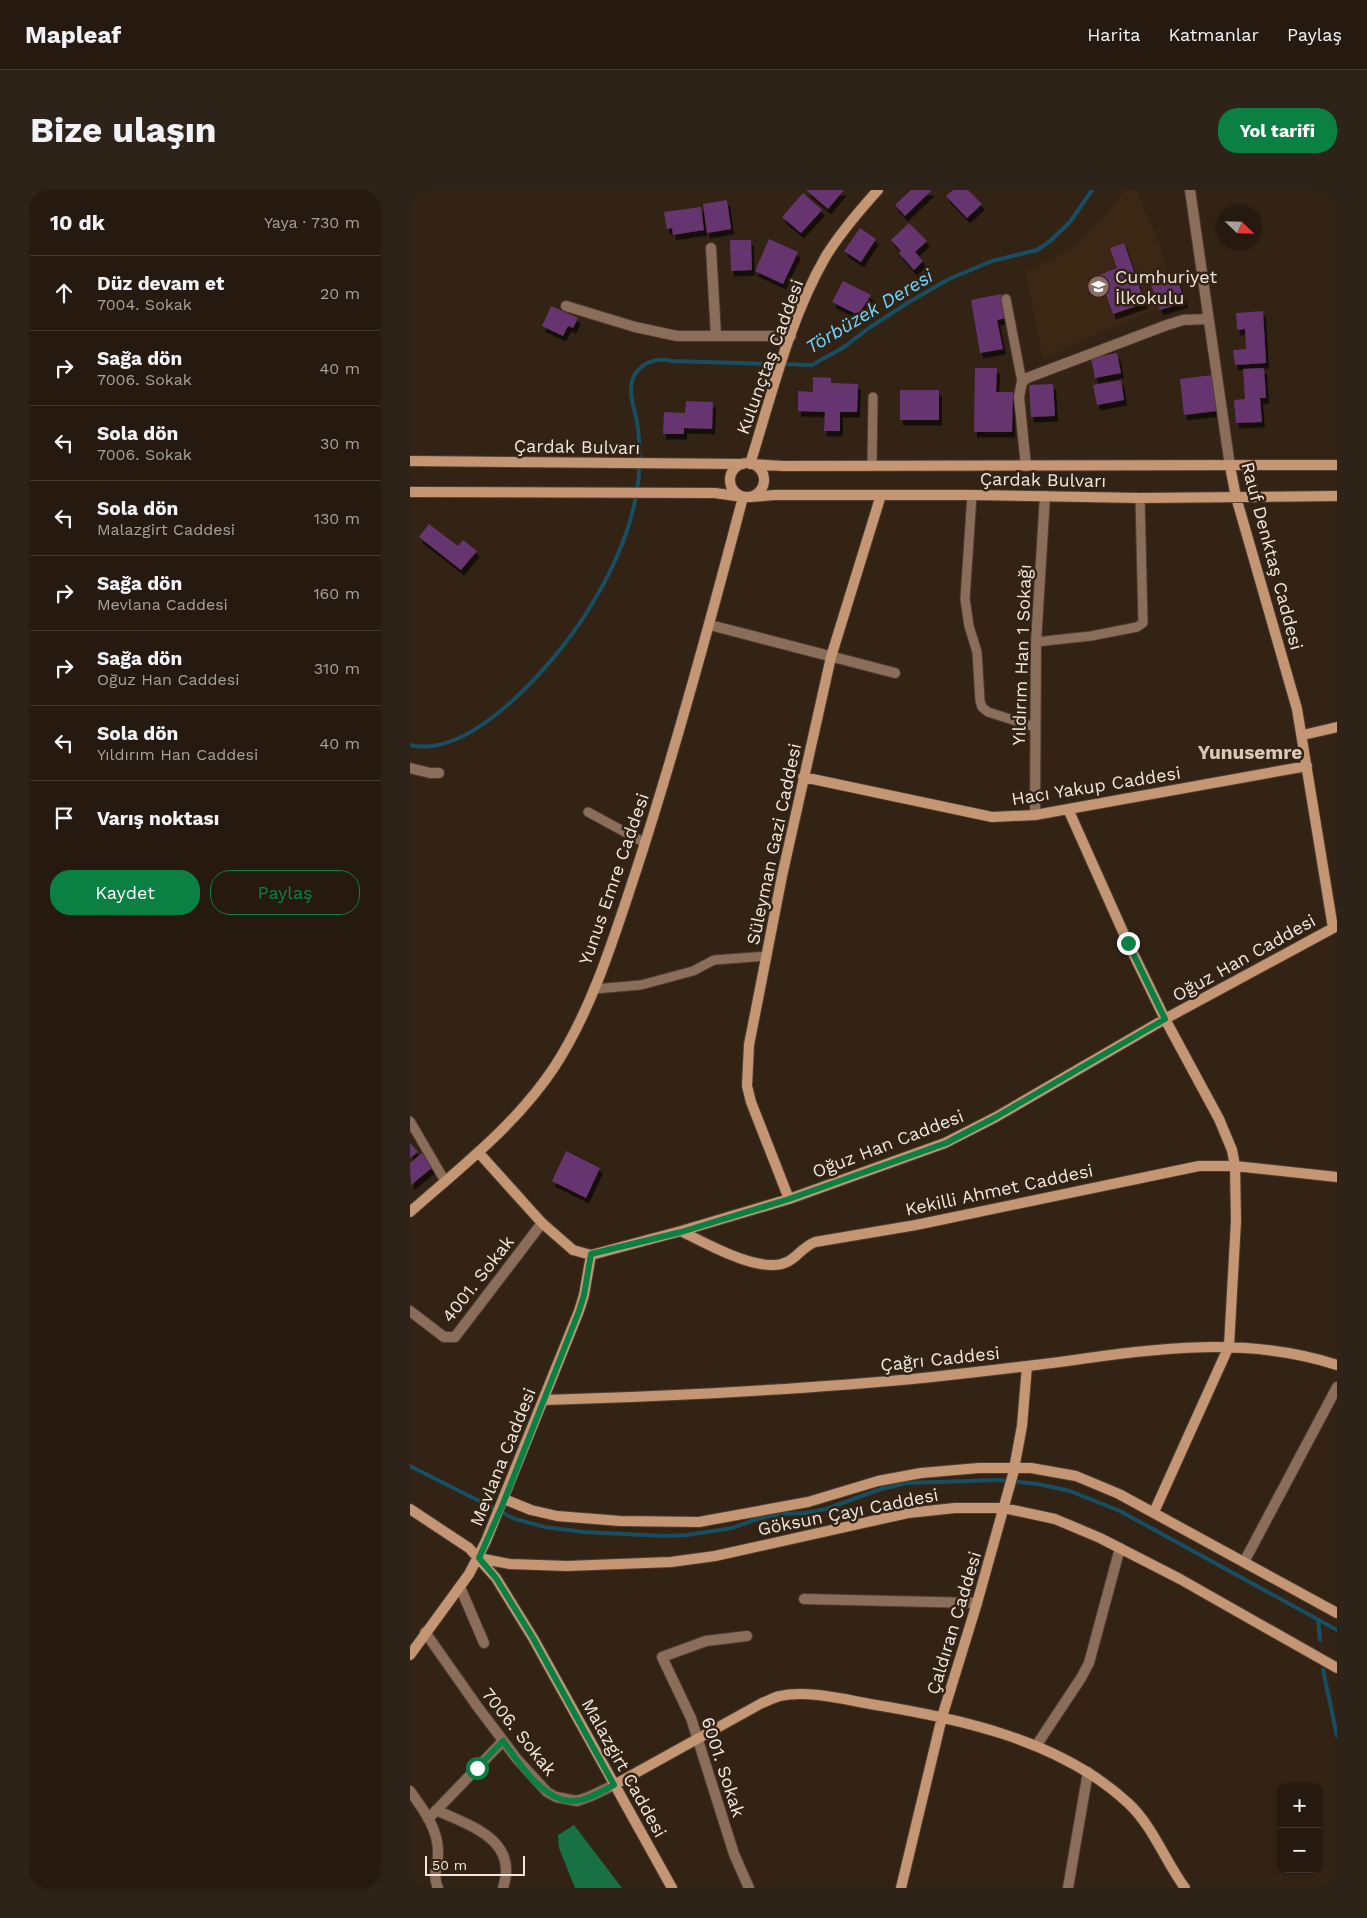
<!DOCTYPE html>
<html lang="tr">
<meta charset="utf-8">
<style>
:root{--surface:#261a10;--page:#2e2319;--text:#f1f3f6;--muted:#a4a19f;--line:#423830;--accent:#0b8043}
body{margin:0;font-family:"Work Sans",sans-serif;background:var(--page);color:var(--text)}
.controls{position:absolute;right:15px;bottom:15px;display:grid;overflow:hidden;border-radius:10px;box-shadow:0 1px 4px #0004}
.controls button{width:45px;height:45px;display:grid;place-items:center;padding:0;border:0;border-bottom:1px solid var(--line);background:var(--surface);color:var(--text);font:25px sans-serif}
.compass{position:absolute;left:807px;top:15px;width:45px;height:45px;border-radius:50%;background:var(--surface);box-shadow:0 1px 4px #0004;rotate:113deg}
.scale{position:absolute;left:15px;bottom:12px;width:100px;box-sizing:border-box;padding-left:5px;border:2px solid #f1e7de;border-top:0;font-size:14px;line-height:18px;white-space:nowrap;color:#f1e7de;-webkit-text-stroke:4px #322315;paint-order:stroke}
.stop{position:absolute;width:15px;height:15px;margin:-11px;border:4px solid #0b8043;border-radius:50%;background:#fff}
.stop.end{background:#0b8043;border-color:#fff;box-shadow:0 1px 5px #0008}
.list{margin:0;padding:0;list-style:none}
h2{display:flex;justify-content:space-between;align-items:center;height:65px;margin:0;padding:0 20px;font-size:21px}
h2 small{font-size:16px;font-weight:400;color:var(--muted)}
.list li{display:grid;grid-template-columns:32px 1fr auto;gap:15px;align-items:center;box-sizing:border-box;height:75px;padding:0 20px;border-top:1px solid var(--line)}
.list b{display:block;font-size:19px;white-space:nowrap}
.list p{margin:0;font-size:16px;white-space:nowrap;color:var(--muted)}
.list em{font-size:16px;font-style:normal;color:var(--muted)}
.actions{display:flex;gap:10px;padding:15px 20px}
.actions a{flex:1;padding:11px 0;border:1px solid var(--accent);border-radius:20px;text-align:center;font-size:18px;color:var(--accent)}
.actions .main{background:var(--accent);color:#fff}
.icon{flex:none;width:28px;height:28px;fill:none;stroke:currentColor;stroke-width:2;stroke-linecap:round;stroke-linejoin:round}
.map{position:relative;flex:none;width:927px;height:1698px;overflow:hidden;border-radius:20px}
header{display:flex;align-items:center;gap:30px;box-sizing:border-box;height:70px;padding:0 25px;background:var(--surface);border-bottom:1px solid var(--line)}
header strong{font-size:24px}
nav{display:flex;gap:28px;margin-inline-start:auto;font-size:18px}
.intro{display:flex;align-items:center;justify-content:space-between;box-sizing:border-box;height:120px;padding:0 30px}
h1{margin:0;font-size:35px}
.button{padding:12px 22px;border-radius:20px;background:var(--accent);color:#fff;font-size:18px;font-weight:700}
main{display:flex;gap:30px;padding:0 30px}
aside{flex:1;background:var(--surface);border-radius:20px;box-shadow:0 1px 4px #0004}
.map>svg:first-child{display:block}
</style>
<header>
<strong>Mapleaf</strong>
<nav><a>Harita</a><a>Katmanlar</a><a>Paylaş</a></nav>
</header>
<div class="intro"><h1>Bize ulaşın</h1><a class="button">Yol tarifi</a></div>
<main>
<aside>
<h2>10 dk<small>Yaya · 730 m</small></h2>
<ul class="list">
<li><svg class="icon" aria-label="ahead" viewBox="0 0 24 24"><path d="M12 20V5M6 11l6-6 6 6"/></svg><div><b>Düz devam et</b><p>7004. Sokak</p></div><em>20 m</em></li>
<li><svg class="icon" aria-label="right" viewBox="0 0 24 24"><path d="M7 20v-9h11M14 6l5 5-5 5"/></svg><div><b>Sağa dön</b><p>7006. Sokak</p></div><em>40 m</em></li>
<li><svg class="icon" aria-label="left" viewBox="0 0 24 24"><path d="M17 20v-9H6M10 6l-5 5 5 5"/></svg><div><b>Sola dön</b><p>7006. Sokak</p></div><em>30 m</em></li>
<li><svg class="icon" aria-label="left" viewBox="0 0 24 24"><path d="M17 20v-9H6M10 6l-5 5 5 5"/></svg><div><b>Sola dön</b><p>Malazgirt Caddesi</p></div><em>130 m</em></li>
<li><svg class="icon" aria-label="right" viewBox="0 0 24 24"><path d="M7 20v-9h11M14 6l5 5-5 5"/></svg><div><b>Sağa dön</b><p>Mevlana Caddesi</p></div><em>160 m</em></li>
<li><svg class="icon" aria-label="right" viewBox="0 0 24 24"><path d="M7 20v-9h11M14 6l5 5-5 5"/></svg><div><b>Sağa dön</b><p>Oğuz Han Caddesi</p></div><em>310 m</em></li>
<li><svg class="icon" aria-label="left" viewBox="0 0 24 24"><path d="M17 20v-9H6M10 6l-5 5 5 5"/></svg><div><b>Sola dön</b><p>Yıldırım Han Caddesi</p></div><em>40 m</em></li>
<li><svg class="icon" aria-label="arrive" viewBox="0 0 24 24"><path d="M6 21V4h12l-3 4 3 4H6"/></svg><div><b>Varış noktası</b></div></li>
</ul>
<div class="actions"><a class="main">Kaydet</a><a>Paylaş</a></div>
</aside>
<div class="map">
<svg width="927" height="1698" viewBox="0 0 927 1698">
<defs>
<filter id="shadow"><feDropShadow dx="3" dy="5.5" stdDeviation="0" flood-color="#0009"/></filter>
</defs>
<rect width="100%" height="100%" fill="#322315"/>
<path fill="#3b2714" d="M715,0H726L749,53L765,113L709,134L633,169L615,80L624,79L664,57L693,28Z"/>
<path fill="#177145" d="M164,1635L212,1698H165L149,1658L148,1645Z"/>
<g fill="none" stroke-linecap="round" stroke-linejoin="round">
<path stroke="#184e62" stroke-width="4" d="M0,555C63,570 147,470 177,422C198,389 217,350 225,311C230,287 231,263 228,239C227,224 218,206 222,191C228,173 245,167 262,171L402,175L434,157L459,138L499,112L539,89L582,71L627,60L639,52L660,32L682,0
M0,1276L105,1329L135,1337L174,1342L256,1346L277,1345L322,1338L350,1328L370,1324L395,1323L416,1319L471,1299L497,1293L588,1290L628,1294L660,1301L710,1321L927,1440
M908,1430L910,1450
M913,1480L927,1546"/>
</g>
<path fill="#66356f" filter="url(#shadow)" d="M396,0H434L418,19Z
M501,0H522L495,26L485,15Z
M543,0H558L572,14L557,28L536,6Z
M393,3L412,20L391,43L372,27Z
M317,10L321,39L297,43L293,14Z
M291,17L294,40L263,45L262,38L257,39L254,22Z
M499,33L517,51L505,62L513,71L504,80L489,63L491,61L481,50Z
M450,38L466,49L451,72L434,61Z
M359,49L388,62L373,94L345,81Z
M320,50H341L342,80L321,81Z
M714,53L735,113L703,124L689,85L707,78L700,58Z
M766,85L775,112L750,120L741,94Z
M433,91L461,105L448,125L422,112Z
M592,104L596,128L587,130L593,159L570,163L561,110Z
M141,116L168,128L163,138L158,136L153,146L132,136Z
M853,121L856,173L825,175L823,160L836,159L835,139L827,140L826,123Z
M707,163L711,183L685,188L681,168Z
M565,178H587L586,202H603L602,242H564Z
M854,178L856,208H850L852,232L826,233L824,210L835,209L833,179Z
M802,185L807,221L774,225L770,189Z
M403,187L421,188V193L448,194L447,222H430V241H414L415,222L388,221V201L403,202Z
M711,190L714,210L687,215L683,195Z
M643,194L645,226L621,227L619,195Z
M490,200H529V230H490Z
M276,211L303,212L302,239L274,238V244H253L254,222L275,223Z
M19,334L48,356L53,350L67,361L51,380L9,347Z
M0,953L8,962L0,968Z
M156,961L190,978L176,1008L142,991Z
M12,963L23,977L1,995L0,973Z"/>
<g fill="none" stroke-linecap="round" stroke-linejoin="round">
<defs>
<path id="lane" d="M596,109L612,192
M462,275L463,207
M562,305L555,409L559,436L567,462L570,511L572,517L578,522L625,537
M626,452L681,446L727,437L733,433L730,308
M178,622L235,653
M184,799L231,795L283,781L304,770L357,766
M0,931L35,991"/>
<path id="street" d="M780,0L820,276
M301,58L306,146
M156,116L225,137L267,146H381
M616,276L609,207L612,192L617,188L757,135L773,130L798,129
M300,435L485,483
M0,578L20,583H29
M625,625L626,452L635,306
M0,1121L34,1147H45L132,1033
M834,1372L927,1197
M50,1397L74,1453
M394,1409L567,1413
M15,1442L67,1516L107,1569L137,1602L146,1607L167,1611L181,1606L204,1595
M337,1446L296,1451L252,1467L281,1528L324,1664L339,1698
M626,1556L671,1488L679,1473L710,1358
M0,1601C13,1619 29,1640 28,1664C28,1677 22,1685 28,1698
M26,1620C61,1636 109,1650 93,1698
M18,1629L93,1551
M658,1698L678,1582"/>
<path id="secondary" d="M468,0C449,21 431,42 416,66C379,130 362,204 340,274L373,276L927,275
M0,271L333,274
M320 290a17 17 0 1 1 34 0a17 17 0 1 1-34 0Z
M820,276L826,307L887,519L923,738
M0,302L305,303L333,307C300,433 266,558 226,681C204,747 183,817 145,876C107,934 51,977 0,1022
M340,307L365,305H562L730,308L927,306
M893,545L927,537
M393,587L582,627L625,625L897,576
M658,619L718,753L755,829L809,929L822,960L825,976L826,1031L819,1156L744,1322
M69,963L132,1033L163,1060L181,1065L271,1041L379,1009L535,953L586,927L755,829L927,736
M379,1009L341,912L337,896L339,855L372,686L421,467L471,305
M271,1041C295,1053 351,1085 377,1072C388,1067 391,1058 405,1052L506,1035L789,976H825L927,987
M134,1210C264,1206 393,1200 522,1187C567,1182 612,1177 657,1171C749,1158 838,1146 927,1175
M94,1309L121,1320L147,1326L210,1331L289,1332L398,1312L468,1291L511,1283L569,1278H621L666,1286L709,1304L927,1423
M0,1319L59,1358L86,1388L123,1448L262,1698
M69,1368L100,1374L157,1376L261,1372L305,1366L498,1323L545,1318H594L645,1329L690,1348L770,1389L927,1478
M0,1465L59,1384L76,1351L169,1121L174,1105L181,1065
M204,1595L352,1513C358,1511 364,1507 370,1506C396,1500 433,1509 460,1514C548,1528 650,1550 718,1613C743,1636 755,1671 775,1698
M491,1698L532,1527L567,1413L603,1284L612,1236L617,1176"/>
</defs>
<use href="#lane" stroke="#4d3e31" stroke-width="11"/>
<use href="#street" stroke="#4d3e31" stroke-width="12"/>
<use href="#secondary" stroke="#4d3e31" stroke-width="12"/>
<use href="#lane" stroke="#8b6e59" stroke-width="9"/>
<use href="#street" stroke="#8b6e59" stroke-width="10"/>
<use href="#secondary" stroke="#c59674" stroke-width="10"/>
</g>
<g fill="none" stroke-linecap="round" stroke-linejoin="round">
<path stroke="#0b8043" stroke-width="6" d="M67,1578L93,1551C109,1573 134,1613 165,1611C178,1610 192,1601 204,1595L123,1448L86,1388L69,1368L92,1316L169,1121L174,1105L181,1064L271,1042L379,1009L536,953L586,927L755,829L718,753"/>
</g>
<defs>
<symbol id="school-disc" viewBox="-11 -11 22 22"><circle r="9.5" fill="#8d6e63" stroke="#322315"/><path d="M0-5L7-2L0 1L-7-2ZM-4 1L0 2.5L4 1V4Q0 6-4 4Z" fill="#fff"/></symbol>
</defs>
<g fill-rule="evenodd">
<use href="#school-disc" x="676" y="84" width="25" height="25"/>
</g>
<g text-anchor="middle" stroke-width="5" stroke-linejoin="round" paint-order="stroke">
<g font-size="18" fill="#f1e7de" stroke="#322315" text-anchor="start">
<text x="705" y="93">Cumhuriyet<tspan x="705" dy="21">İlkokulu</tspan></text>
</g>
<g font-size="18" fill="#f1e7de" stroke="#322315">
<text transform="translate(360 167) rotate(-70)" y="6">Kulunçtaş Caddesi</text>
<text transform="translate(167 257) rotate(1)" y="6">Çardak Bulvarı</text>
<text transform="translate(633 290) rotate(1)" y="6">Çardak Bulvarı</text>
<text transform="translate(862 366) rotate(75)" y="6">Rauf Denktaş Caddesi</text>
<text transform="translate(612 465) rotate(-88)" y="6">Yıldırım Han 1 Sokağı</text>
<text transform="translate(686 596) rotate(-9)" y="6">Hacı Yakup Caddesi</text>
<text transform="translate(364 654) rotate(-78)" y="6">Süleyman Gazi Caddesi</text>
<text transform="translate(204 689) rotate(-71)" y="6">Yunus Emre Caddesi</text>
<text transform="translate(834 768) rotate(-29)" y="6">Oğuz Han Caddesi</text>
<text transform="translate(478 954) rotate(-21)" y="6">Oğuz Han Caddesi</text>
<text transform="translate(589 1000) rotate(-12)" y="6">Kekilli Ahmet Caddesi</text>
<text transform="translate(68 1089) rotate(-52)" y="6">4001. Sokak</text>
<text transform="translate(530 1169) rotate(-6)" y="6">Çağrı Caddesi</text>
<text transform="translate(93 1267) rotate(-68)" y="6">Mevlana Caddesi</text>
<text transform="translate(438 1322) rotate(-11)" y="6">Göksun Çayı Caddesi</text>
<text transform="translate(544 1433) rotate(-73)" y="6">Çaldıran Caddesi</text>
<text transform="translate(109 1542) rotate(51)" y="6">7006. Sokak</text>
<text transform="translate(313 1577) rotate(72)" y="6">6001. Sokak</text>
<text transform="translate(214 1578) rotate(61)" y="6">Malazgirt Caddesi</text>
</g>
<g font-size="19" font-style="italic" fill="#71d6ff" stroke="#322315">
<text transform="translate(459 121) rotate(-31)" y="7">Törbüzek Deresi</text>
</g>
<g font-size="19" font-weight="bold" fill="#dac7b5" stroke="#322315">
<text x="840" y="569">Yunusemre</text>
</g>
</g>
</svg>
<div class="controls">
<button>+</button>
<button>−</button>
</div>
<svg class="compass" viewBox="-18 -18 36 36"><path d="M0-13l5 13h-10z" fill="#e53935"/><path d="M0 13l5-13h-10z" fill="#a4a19f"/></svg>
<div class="scale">50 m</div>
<div class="stop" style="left:67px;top:1578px"></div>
<div class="stop end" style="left:718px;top:753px"></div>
</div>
</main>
